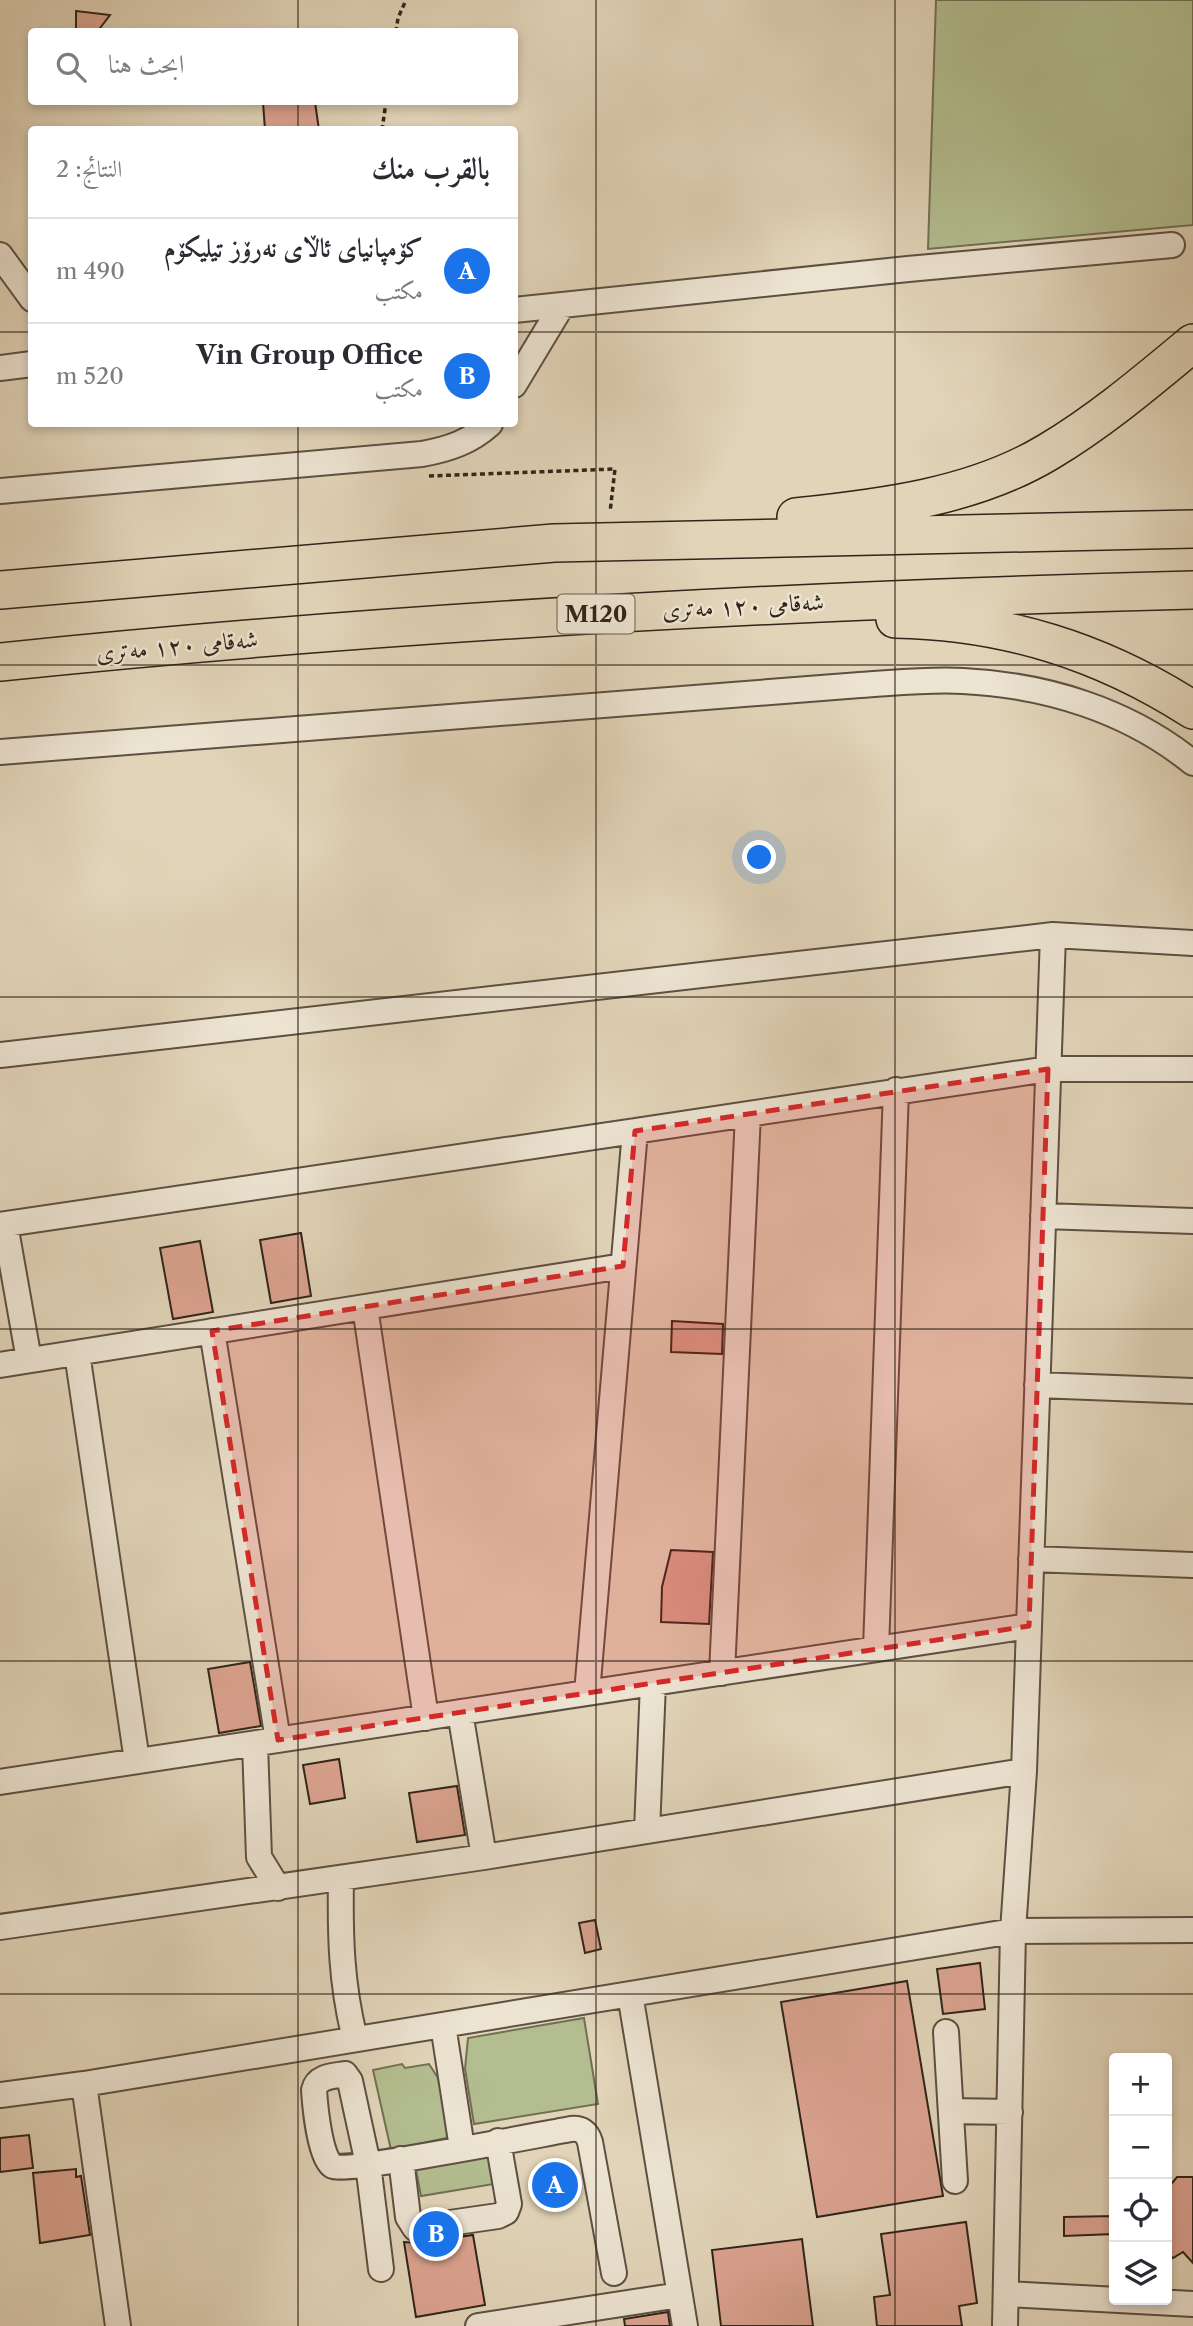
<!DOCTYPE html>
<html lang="ar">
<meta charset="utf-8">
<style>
:root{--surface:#fff;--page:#f2f2f3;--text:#2b2b33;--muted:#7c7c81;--line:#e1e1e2;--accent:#1a73e8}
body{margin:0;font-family:"Libre Caslon Text",Amiri,serif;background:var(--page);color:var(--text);direction:rtl}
.controls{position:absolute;right:21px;bottom:21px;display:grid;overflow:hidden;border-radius:7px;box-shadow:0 4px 10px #0003}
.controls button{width:63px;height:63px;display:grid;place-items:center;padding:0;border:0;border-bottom:2px solid var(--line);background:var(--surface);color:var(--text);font:35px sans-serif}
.you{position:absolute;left:760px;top:858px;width:24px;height:24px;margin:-18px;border:5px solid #fff;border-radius:50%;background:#1a73e8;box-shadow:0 0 0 10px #1a73e833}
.badge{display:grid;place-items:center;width:46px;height:46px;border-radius:50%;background:var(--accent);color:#fff;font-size:23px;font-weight:700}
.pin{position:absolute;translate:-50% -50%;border:4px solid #fff;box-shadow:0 2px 7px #0006}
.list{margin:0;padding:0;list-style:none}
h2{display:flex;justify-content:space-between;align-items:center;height:91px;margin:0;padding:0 28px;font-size:30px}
h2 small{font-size:23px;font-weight:400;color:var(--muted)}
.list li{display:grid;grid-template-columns:46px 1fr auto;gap:21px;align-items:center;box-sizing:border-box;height:105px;padding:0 28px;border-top:2px solid var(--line)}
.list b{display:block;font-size:26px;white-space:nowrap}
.list p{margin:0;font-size:23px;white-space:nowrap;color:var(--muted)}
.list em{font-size:23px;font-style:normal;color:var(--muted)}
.icon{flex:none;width:38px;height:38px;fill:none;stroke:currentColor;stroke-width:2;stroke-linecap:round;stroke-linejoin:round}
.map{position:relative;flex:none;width:1193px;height:2326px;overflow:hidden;direction:ltr}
.search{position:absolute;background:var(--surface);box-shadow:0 4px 10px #0003;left:28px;top:28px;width:490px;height:77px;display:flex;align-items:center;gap:18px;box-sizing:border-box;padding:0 24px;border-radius:7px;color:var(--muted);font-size:26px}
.panel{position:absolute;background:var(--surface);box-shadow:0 4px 10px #0003;left:28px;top:126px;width:490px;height:301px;border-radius:7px;direction:rtl}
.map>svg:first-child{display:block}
</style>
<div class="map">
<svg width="1193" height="2326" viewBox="0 0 1193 2326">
<rect width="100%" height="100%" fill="#e1d4b8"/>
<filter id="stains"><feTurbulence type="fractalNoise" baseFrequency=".00286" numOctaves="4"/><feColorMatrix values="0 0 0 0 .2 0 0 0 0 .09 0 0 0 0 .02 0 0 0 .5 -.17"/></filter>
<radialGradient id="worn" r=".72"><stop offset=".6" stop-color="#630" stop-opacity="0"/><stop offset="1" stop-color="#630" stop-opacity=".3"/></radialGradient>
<path fill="#b3bd8f" stroke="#727054" stroke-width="2" d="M936,0H1193V225L928,249Z
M584,2018L598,2104L474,2124L465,2069L468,2038Z
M402,2064L405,2068L429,2064L438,2078L451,2137L391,2150L373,2070Z
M504,2150L511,2181L421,2196L415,2165Z"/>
<path fill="#dba390" stroke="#31241a" stroke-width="2" d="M76,11L110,15L97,32H76Z
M263,102H315L319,130H265Z
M301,1233L311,1296L271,1303L260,1240Z
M200,1241L213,1312L173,1319L160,1248Z
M672,1321L723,1324L722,1354L671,1352Z
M671,1550L713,1552L709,1624L661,1622L662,1587Z
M250,1662L261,1726L219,1733L208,1669Z
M339,1759L345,1798L310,1804L303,1765Z
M457,1786L465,1835L417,1842L409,1793Z
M595,1920L601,1949L585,1953L579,1923Z
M980,1963L985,2009L943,2014L937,1969Z
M907,1981L943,2196L817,2217L781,2002Z
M29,2135L33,2168L0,2172V2138Z
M76,2169V2177L81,2176L90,2235L40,2243L33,2173Z
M1177,2177H1193V2263L1183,2252L1173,2258L1167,2253V2189Z
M1114,2216V2234L1064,2236V2217Z
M966,2222L977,2303L959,2306L962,2326H877L874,2297L890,2295L881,2234Z
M473,2235L485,2305L416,2317L404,2242L417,2243Z
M802,2239L813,2326H721L712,2250Z
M668,2312L670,2326H625L624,2319Z"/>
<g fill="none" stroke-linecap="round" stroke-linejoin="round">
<defs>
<path id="minor" d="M0,255L32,299
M514,310L908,269L1172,245
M0,368L32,364
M514,385L561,307
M0,491L422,454C449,449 470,442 490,424
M0,752L860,685C894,683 929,679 963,681C1045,685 1128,710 1193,763
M0,1055L1053,935L1193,943
M1043,1216L1193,1221
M5,1224L29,1360
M0,1225L635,1131
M365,1307L426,1718
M212,1331L278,1740
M77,1353L137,1761
M0,1365L623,1266
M1037,1385L1193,1391
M1031,1559L1193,1565
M876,1649L896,1090
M722,1673L748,1114
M587,1693L635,1131L1048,1069H1193
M460,1712L484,1857
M255,1744L259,1857L278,1888
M0,1782L1029,1626
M647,1831L653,1683
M341,1878C340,1935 341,1983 355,2039
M0,1927L484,1857L1024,1771
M630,1994L685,2326
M443,2025L462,2148
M946,2032L955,2181
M84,2084L118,2326
M0,2095L84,2084L1013,1931L1193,1930
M951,2111L1010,2112
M401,2159L408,2217L415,2228L498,2216L506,2212L509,2204L498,2141
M381,2269L368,2164L350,2081L345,2074C333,2076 317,2076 314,2090C315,2105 320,2160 333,2166C346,2173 542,2134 571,2129C581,2128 587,2132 590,2142L614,2273
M1006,2294L1193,2304
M478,2326L680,2295
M1005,2326L1013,1931L1024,1771L1053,935"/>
<path id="highway" d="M796,517C881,508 973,497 1048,452C1100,421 1146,382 1193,343
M0,590L554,543L1193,529
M895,619C1005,621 1101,651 1193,710
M0,662C397,621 795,600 1193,590"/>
</defs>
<use href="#minor" stroke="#5d5042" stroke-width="28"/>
<use href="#highway" stroke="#31241a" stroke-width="40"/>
<path stroke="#31241a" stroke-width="3.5" stroke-dasharray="5 3.5" stroke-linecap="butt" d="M396,32L398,18L406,0
M382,130L386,102
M429,476L615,469L610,512"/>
<use href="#minor" stroke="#ece3d1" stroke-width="24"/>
<use href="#highway" stroke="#e1d4b8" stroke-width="37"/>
</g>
<path fill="#d62828" fill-opacity="0.2" stroke="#d62828" stroke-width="5" stroke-dasharray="14 9" stroke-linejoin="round" d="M1048,1069L1029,1626L278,1740L212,1331L623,1266L635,1131Z"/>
<path fill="none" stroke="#31241a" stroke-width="2" stroke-opacity="0.55" d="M298,0V32M596,0V2326M895,0V2326M298,102V130M0,332H32M514,332H1193M298,424V2326M0,665H1193M0,997H1193M0,1329H1193M0,1661H1193M0,1994H1193"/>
<g text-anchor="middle" stroke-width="5" stroke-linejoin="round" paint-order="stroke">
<rect fill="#ece3d1" stroke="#695d51" stroke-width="2" x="557.5" y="594.5" width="77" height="39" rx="5"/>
<g font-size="23" font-weight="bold" fill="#31241a">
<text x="596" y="622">M120</text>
</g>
<g font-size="24" fill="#31241a" stroke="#ece3d1">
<text transform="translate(743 606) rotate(-3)" y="8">شەقامی ١٢٠ مەتری</text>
<text transform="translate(177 646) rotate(-5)" y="8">شەقامی ١٢٠ مەتری</text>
</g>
</g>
<rect width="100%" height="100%" filter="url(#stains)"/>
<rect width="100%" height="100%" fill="url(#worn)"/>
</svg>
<div class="controls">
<button>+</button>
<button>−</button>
<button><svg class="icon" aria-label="locate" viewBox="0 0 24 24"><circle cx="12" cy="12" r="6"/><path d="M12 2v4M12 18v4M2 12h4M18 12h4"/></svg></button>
<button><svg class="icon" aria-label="layers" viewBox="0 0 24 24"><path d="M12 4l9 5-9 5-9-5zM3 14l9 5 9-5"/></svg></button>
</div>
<div class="you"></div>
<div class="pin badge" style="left:555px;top:2185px">A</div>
<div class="pin badge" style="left:436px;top:2234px">B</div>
<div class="search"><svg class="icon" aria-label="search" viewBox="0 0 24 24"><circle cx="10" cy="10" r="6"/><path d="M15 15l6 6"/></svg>ابحث هنا</div>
<section class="panel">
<h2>بالقرب منك<small>النتائج: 2</small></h2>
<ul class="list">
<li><span class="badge">A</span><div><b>كۆمپانیای ئاڵای نه‌رۆز تیلیكۆم</b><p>مكتب</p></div><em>490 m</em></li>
<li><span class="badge">B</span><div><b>Vin Group Office</b><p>مكتب</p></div><em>520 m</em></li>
</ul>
</section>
</div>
